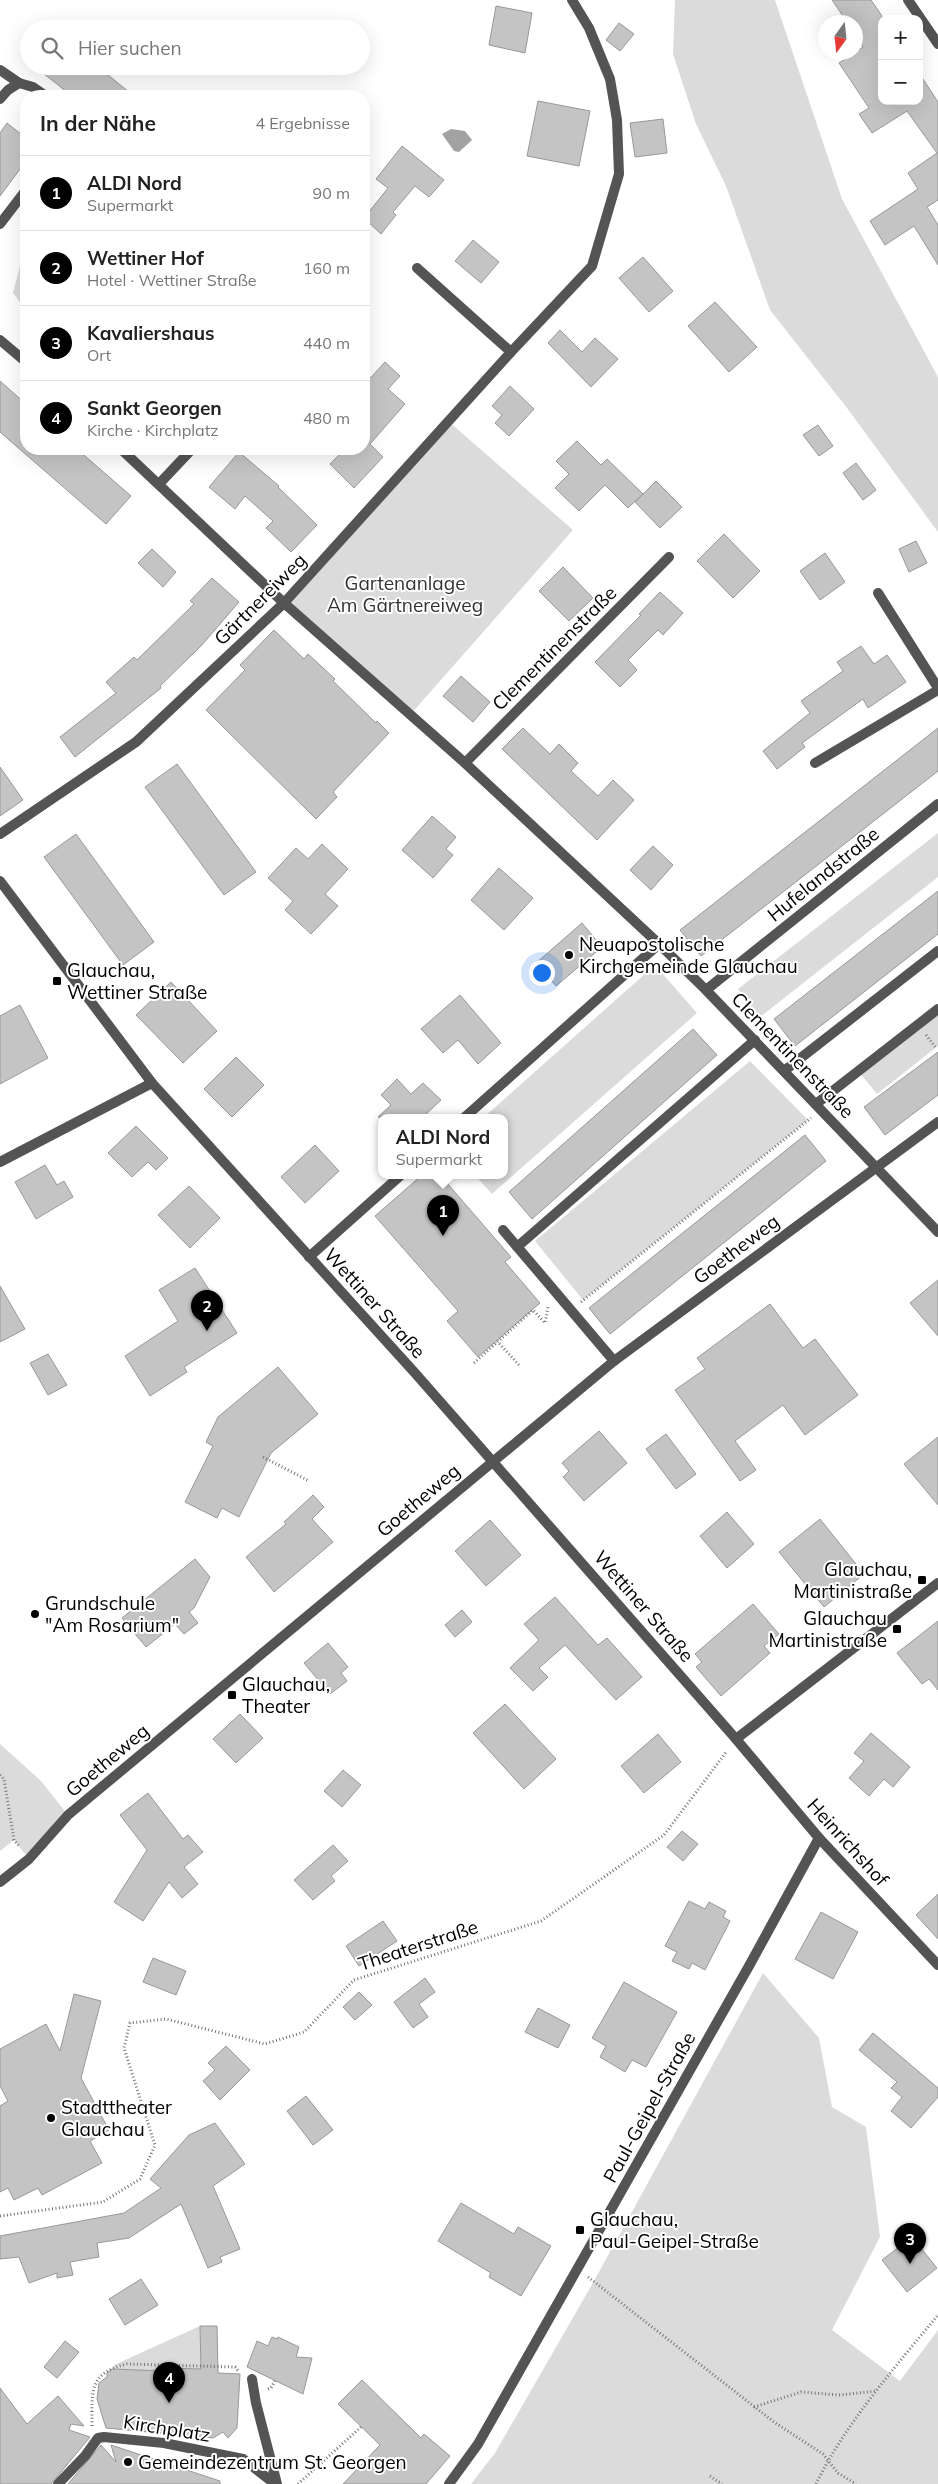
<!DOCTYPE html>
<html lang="de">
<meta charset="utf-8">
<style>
:root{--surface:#fff;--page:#f2f2f2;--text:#222;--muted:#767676;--line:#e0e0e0;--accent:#000}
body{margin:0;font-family:Mulish,sans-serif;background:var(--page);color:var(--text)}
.controls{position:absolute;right:15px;top:15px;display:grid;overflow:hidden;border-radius:10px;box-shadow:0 5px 20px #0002}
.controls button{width:45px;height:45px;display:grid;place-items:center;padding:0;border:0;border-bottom:1px solid var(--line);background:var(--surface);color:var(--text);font:25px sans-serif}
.compass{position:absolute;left:818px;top:15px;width:45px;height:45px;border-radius:50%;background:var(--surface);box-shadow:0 5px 20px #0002;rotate:195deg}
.you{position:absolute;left:541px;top:972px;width:18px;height:18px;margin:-12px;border:4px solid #fff;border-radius:50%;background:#1a73e8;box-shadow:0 0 0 8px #1a73e833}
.badge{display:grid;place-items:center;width:32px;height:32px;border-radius:50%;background:var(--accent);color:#fff;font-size:16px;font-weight:700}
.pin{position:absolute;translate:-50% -41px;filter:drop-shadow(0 1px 2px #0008)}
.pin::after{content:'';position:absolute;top:26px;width:18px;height:15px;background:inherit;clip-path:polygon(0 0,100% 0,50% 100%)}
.popup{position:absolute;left:378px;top:1114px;width:130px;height:65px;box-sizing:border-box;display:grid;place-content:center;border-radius:10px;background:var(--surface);filter:drop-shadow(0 1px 4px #0005);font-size:16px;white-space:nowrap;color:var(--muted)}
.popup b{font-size:19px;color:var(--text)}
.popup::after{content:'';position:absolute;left:50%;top:100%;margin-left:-10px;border:10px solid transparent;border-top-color:var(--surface)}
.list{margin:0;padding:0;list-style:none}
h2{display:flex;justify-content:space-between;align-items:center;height:65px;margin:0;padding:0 20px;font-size:21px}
h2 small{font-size:16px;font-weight:400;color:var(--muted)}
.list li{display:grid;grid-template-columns:32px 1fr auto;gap:15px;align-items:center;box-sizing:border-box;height:75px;padding:0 20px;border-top:1px solid var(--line)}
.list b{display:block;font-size:19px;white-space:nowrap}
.list p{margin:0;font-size:16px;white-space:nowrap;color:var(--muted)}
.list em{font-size:16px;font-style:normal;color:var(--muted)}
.icon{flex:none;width:28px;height:28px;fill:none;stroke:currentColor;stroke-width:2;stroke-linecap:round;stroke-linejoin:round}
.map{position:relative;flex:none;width:938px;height:2484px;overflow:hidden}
.search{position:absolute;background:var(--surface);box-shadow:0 5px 20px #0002;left:20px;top:20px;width:350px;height:55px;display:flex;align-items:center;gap:12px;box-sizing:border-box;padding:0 18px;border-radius:28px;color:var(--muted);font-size:19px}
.panel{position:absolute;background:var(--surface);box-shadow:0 5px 20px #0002;left:20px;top:90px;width:350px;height:365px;border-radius:20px}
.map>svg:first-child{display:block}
</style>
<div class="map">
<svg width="938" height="2484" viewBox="0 0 938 2484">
<rect width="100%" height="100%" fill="#fff"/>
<path fill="#dbdbdb" d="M675,0H775L842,199L938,377V532L847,408L770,310L726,186L696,124L673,54Z
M24,251L26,252V305L23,306L13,293Z
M448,421L573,530L410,715L284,603Z
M938,833V877L760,1017L738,989Z
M655,965L697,1013L492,1194L475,1175H504V1117H484Z
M938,1009V1046L877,1094L859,1072Z
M750,1061L808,1120L583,1300L535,1241Z
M0,1744L41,1781L68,1815L29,1859L14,1840L0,1851Z
M763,1973L819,2038L832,2107L866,2127L880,2237L832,2330L900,2381L938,2330V2484H471L495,2453L594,2281Z
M200,2326L201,2373L114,2369V2365Z"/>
<path fill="#a2a2a2" d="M451,129L465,131L472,140L459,152L454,151L442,134Z"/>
<path fill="#c4c4c4" stroke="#989898" d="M832,0H871L882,16V101H919V73L938,102V200L927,207L938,225V265L914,226L885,245L870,221L918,189L908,173L937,153L907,111L872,133L859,114L869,108L839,63L863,47L856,36V22H847Z
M496,6L532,13L525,53L489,45Z
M619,23L634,34L620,51L606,40Z
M34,66H97L134,96H72Z
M538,101L590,111L579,166L527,156Z
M663,119L667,153L635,157L630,123Z
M7,123L26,138V161L0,196V133Z
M402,146L444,180L429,197L415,186L393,212L396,215L381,234L364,218L388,188L376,179Z
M473,240L499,262L481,283L455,261Z
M643,257L673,291L649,312L619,278Z
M715,302L757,347L729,372L688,326Z
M560,330L582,352L595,338L618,359L591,387L548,343Z
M385,362L400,376L388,389L405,404L370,444L383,457L354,488L330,464L345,449H364V385Z
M0,381L26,404V449H77L131,496L106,524L0,432Z
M510,386L534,409L509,436L495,423L502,415L492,406Z
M818,425L833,446L819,456L803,435Z
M577,441L601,465L607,459L643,494L628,508L605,485L579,511L555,488L569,474L556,461Z
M239,452L279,486L278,487L317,525L291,552L266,528L273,521L245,496L235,509L209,487Z
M856,463L876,490L863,500L843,473Z
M656,481L682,507L660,528L635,502Z
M724,534L760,571L733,598L697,561Z
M916,541L927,563L909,572L899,549Z
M152,549L176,572L163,587L138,563Z
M825,553L845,582L820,600L800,571Z
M563,567L593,598L569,621L539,591Z
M212,578L239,602L201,646L160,686L161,688L75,757L60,737L116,693L106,682L134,657L137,660L194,604L190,601Z
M660,592L683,613L663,635L658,630L628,660L637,670L620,687L595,662L641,615L639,614Z
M274,630L304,659L308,654L335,679L333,681L376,723L377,721L389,733L333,792L337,797L316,819L206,710L245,670L240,665Z
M861,646L874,664L887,655L906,682L868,708L863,699L802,743L805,747L777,769L763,751L810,713L801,701L843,671L837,662Z
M461,676L490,702L473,722L443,696Z
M523,728L550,754L559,744L578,763L571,771L598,796L613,780L634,800L597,840L502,749Z
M938,728V771L701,956L680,930Z
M177,764L256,872L224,895L145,787Z
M0,767L23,800L0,816Z
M432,816L456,837L446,849L453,855L433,878L402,850Z
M76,834L154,942L123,965L44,857Z
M322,844L348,869L325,894L338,906L311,934L285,910L293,901L268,878L296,848L308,859Z
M653,846L673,865L651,890L630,870Z
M499,868L533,898L504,930L471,900Z
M938,891V934L795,1046L774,1019Z
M582,923L602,947L556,986L536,963Z
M171,982L217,1031L183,1063L136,1015Z
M460,995L501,1043L478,1064L458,1040L443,1053L421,1029Z
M20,1005L48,1058L0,1084V1016Z
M693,1029L717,1055L532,1219L509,1192Z
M938,1052V1095L885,1135L864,1107Z
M236,1057L264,1085L232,1117L204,1089Z
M397,1079L411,1094L423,1083L441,1100L423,1117H378L391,1105L381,1095Z
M136,1126L168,1158L156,1170L148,1162L132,1177L108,1153Z
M805,1135L826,1161L610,1334L589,1308Z
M315,1145L339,1171L305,1203L281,1177Z
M45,1165L57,1185L64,1181L73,1197L36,1219L15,1182Z
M422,1175H440L511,1257L505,1262L540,1303L478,1357L447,1321L458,1311L375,1216Z
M189,1186L220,1218L190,1248L158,1215Z
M195,1268L237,1333L184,1367L187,1372L150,1396L125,1356L178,1321L159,1290Z
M938,1280V1336L910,1303Z
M0,1286L25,1329L0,1342Z
M770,1304L803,1348L815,1339L858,1395L805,1435L783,1405L735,1441L756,1470L740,1481L675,1390L705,1369L697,1358Z
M48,1354L67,1385L48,1395L30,1363Z
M278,1367L318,1414L271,1453L239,1517L222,1508L217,1518L185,1502L213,1446L206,1442L218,1417Z
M599,1431L627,1463L584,1501L563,1477L569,1471L562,1463Z
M666,1434L696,1474L676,1489L646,1449Z
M938,1437V1505L904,1464Z
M313,1495L324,1507L312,1519L333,1542L274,1592L246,1557L286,1524L284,1522Z
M727,1512L754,1544L727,1568L700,1536Z
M820,1519L864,1574L824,1607L779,1552Z
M490,1520L521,1555L486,1586L455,1551Z
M195,1559L210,1577L194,1608L189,1612L198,1623L184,1634L175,1624L146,1647L122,1618Z
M555,1597L598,1645L607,1638L642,1677L616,1700L565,1645L539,1668L548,1677L533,1691L510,1668L539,1640L524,1624Z
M753,1604L779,1634L764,1646L770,1653L721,1696L696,1667L702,1662L695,1654Z
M462,1610L472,1622L455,1637L445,1625Z
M938,1621V1690L929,1679L922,1684L897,1653Z
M328,1643L348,1667L341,1673L347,1681L330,1694L304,1663Z
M505,1704L556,1759L524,1789L473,1733Z
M240,1714L263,1738L236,1763L213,1739Z
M871,1733L910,1767L893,1787L884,1779L869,1796L849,1778L864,1761L854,1753Z
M658,1734L681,1762L644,1793L621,1766Z
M343,1770L361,1785L342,1807L324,1791Z
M148,1793L183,1839L188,1835L203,1852L184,1867L198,1884L182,1898L169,1882L143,1921L114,1902L147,1850L120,1815Z
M682,1831L698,1844L683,1861L667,1847Z
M333,1845L348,1861L331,1876L335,1881L313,1900L294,1880Z
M938,1894V1939L916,1915Z
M689,1901L705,1909L709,1902L726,1911L723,1917L730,1921L705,1970L692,1963L689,1969L672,1961L677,1952L665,1946Z
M821,1912L858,1932L833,1979L795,1959Z
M383,1921L397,1941L359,1966L346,1946Z
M153,1958L186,1971L176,1995L143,1982Z
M425,1978L435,1992L419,2004L428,2017L413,2028L394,2002Z
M624,1982L677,2012L646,2067L632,2060L625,2072L600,2057L606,2046L592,2038Z
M359,1992L372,2005L355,2020L343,2007Z
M74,1994L101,2001L81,2078L109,2130L90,2141L102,2163L42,2195L38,2188L14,2200L8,2188L0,2192V2106L8,2101L0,2086V2049L46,2024L60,2051Z
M538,2008L570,2025L558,2048L525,2032Z
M873,2033L938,2088V2097L911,2128L891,2111L902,2097L891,2088L897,2082L859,2050Z
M226,2046L250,2070L220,2100L203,2081L215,2070L208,2063Z
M306,2096L333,2130L313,2145L287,2111Z
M215,2123L245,2164L213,2186L240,2249L220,2257L222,2262L208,2268L181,2204L129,2238L97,2243L99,2257L70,2262L73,2275L57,2278V2273L29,2283L19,2257L0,2259V2236L124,2213L161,2188L150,2179L189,2135Z
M461,2203L514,2234L518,2227L551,2246L521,2296L489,2277L491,2273L438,2241Z
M912,2237L937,2268L907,2292L882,2260Z
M141,2279L158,2305L125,2325L109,2299Z
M200,2326H217L218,2373L240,2374L237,2428L228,2438L223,2432L213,2438L106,2428L97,2399L99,2383L107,2377V2373L112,2369L165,2371V2368L201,2369Z
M272,2337L277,2339L278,2337L299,2347L296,2357L312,2358L303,2394L247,2367L257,2341L268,2346Z
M65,2341L79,2352L57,2378L44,2367Z
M362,2380L421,2438L424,2434L450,2456L426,2484H343L380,2445L338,2404Z
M0,2388L27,2424L58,2396L84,2426L71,2424L69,2430L90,2437L51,2484H0Z
M101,2445L116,2462L111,2445L220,2481V2484H68Z"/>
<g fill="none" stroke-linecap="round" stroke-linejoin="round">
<path stroke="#767676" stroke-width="3" stroke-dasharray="1 2.5" stroke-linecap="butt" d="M926,1035L936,1048
M581,1302L811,1118
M497,1341L519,1365
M474,1363L533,1310L545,1323L548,1307
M263,1457L309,1481
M0,1775L4,1779L14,1840L20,1847
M0,2216L103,2202L140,2179L155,2145L124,2048L130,2023L166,2019L265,2044L304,2032L354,1980L541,1921L664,1835L727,1751
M588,2277L774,2422L823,2454L838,2473L856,2484
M268,2389L271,2388L275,2381
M754,2407L801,2392L839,2395L877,2391
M92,2426C92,2392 88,2373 127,2364L235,2367L239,2372
M710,2476L722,2484
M298,2484L361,2427
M816,2484C845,2424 896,2366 938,2315"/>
<path stroke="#545454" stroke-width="10" d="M0,70L19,83
M0,224L26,190
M417,268L511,352
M878,593L938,688
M815,763L938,690
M784,1071L938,951
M816,1104L938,1009
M503,1230L614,1361
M517,1247L755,1040"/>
<path stroke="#545454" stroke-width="10" d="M908,0L938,44
M0,99L8,90L19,83L33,87L46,96
M0,340L26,362
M121,449L284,603L465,763L659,944L706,990L938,1232
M159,484L192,449
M465,763L669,557
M0,834L136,742L284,603L511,352L592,266L619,174L617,120L610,79L589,28L572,0
M706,990L938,804
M465,1117L659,944
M0,1162L152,1083
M309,1257L401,1175
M736,1739L938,1583
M0,1882L29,1859L68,1815L614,1361L938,1122
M252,2379L256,2403L277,2484
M58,2484L85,2456L98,2438L104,2437L164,2443L243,2459L275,2484
M449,2484L478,2444L749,1966L819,1838"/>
<path stroke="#545454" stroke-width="10" d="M0,881L152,1083L415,1373L736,1739L819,1838L938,1965"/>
</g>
<g fill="#000" stroke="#fff" stroke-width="2">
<circle cx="569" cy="955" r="5"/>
<rect x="52" y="976" width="10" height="10" rx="2.5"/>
<rect x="917" y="1575" width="10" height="10" rx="2.5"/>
<circle cx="35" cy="1614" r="5"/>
<rect x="892" y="1624" width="10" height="10" rx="2.5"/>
<rect x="227" y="1690" width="10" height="10" rx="2.5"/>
<circle cx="51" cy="2118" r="5"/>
<rect x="575" y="2225" width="10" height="10" rx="2.5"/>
<circle cx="128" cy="2462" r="5"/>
</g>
<g text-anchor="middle" stroke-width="4" stroke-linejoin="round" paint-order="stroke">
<g font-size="19" fill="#323232" stroke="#fff">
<text x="405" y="590">Gartenanlage<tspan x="405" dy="22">Am Gärtnereiweg</tspan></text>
</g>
<g font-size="19" fill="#000" stroke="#fff">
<text transform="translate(260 599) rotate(-45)" y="7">Gärtnereiweg</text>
<text transform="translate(554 648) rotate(-45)" y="7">Clementinenstraße</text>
<text transform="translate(823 874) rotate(-39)" y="7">Hufelandstraße</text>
<text transform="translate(793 1055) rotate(46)" y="7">Clementinenstraße</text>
<text transform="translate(736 1249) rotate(-37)" y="7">Goetheweg</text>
<text transform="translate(375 1303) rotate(48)" y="7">Wettiner Straße</text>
<text transform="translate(418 1500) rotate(-40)" y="7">Goetheweg</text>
<text transform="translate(644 1606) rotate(49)" y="7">Wettiner Straße</text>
<text transform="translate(107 1760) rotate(-40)" y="7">Goetheweg</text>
<text transform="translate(848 1842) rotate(48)" y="7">Heinrichshof</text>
<text transform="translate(418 1945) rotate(-18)" y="7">Theaterstraße</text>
<text transform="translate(649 2107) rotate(-61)" y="7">Paul-Geipel-Straße</text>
<text transform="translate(167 2428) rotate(9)" y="7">Kirchplatz</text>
</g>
<g font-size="19" fill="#000" stroke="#fff" text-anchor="start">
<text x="579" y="951">Neuapostolische<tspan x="579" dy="22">Kirchgemeinde Glauchau</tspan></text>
<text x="67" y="977">Glauchau,<tspan x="67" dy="22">Wettiner Straße</tspan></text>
<text x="912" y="1576" text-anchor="end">Glauchau,<tspan x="912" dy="22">Martinistraße</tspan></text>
<text x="45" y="1610">Grundschule<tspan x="45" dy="22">"Am Rosarium"</tspan></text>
<text x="887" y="1625" text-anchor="end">Glauchau<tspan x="887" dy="22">Martinistraße</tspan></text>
<text x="242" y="1691">Glauchau,<tspan x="242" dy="22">Theater</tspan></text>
<text x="61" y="2114">Stadttheater<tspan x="61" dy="22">Glauchau</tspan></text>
<text x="590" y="2226">Glauchau,<tspan x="590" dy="22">Paul-Geipel-Straße</tspan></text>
<text x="138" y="2469">Gemeindezentrum St. Georgen</text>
</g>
</g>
</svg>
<div class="controls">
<button>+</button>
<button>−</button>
</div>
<svg class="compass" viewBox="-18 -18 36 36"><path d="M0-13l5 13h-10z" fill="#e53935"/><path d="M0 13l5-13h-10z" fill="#767676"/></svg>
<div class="you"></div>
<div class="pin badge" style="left:443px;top:1236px">1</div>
<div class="popup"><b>ALDI Nord</b>Supermarkt</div>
<div class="pin badge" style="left:207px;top:1331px">2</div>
<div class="pin badge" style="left:910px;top:2264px">3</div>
<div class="pin badge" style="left:169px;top:2403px">4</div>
<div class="search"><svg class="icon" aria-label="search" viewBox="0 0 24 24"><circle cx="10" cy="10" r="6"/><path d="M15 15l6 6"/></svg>Hier suchen</div>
<section class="panel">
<h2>In der Nähe<small>4 Ergebnisse</small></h2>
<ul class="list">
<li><span class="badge">1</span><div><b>ALDI Nord</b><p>Supermarkt</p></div><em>90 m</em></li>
<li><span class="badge">2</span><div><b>Wettiner Hof</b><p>Hotel · Wettiner Straße</p></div><em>160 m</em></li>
<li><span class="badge">3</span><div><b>Kavaliershaus</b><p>Ort</p></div><em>440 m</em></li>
<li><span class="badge">4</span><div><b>Sankt Georgen</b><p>Kirche · Kirchplatz</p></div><em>480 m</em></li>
</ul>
</section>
</div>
